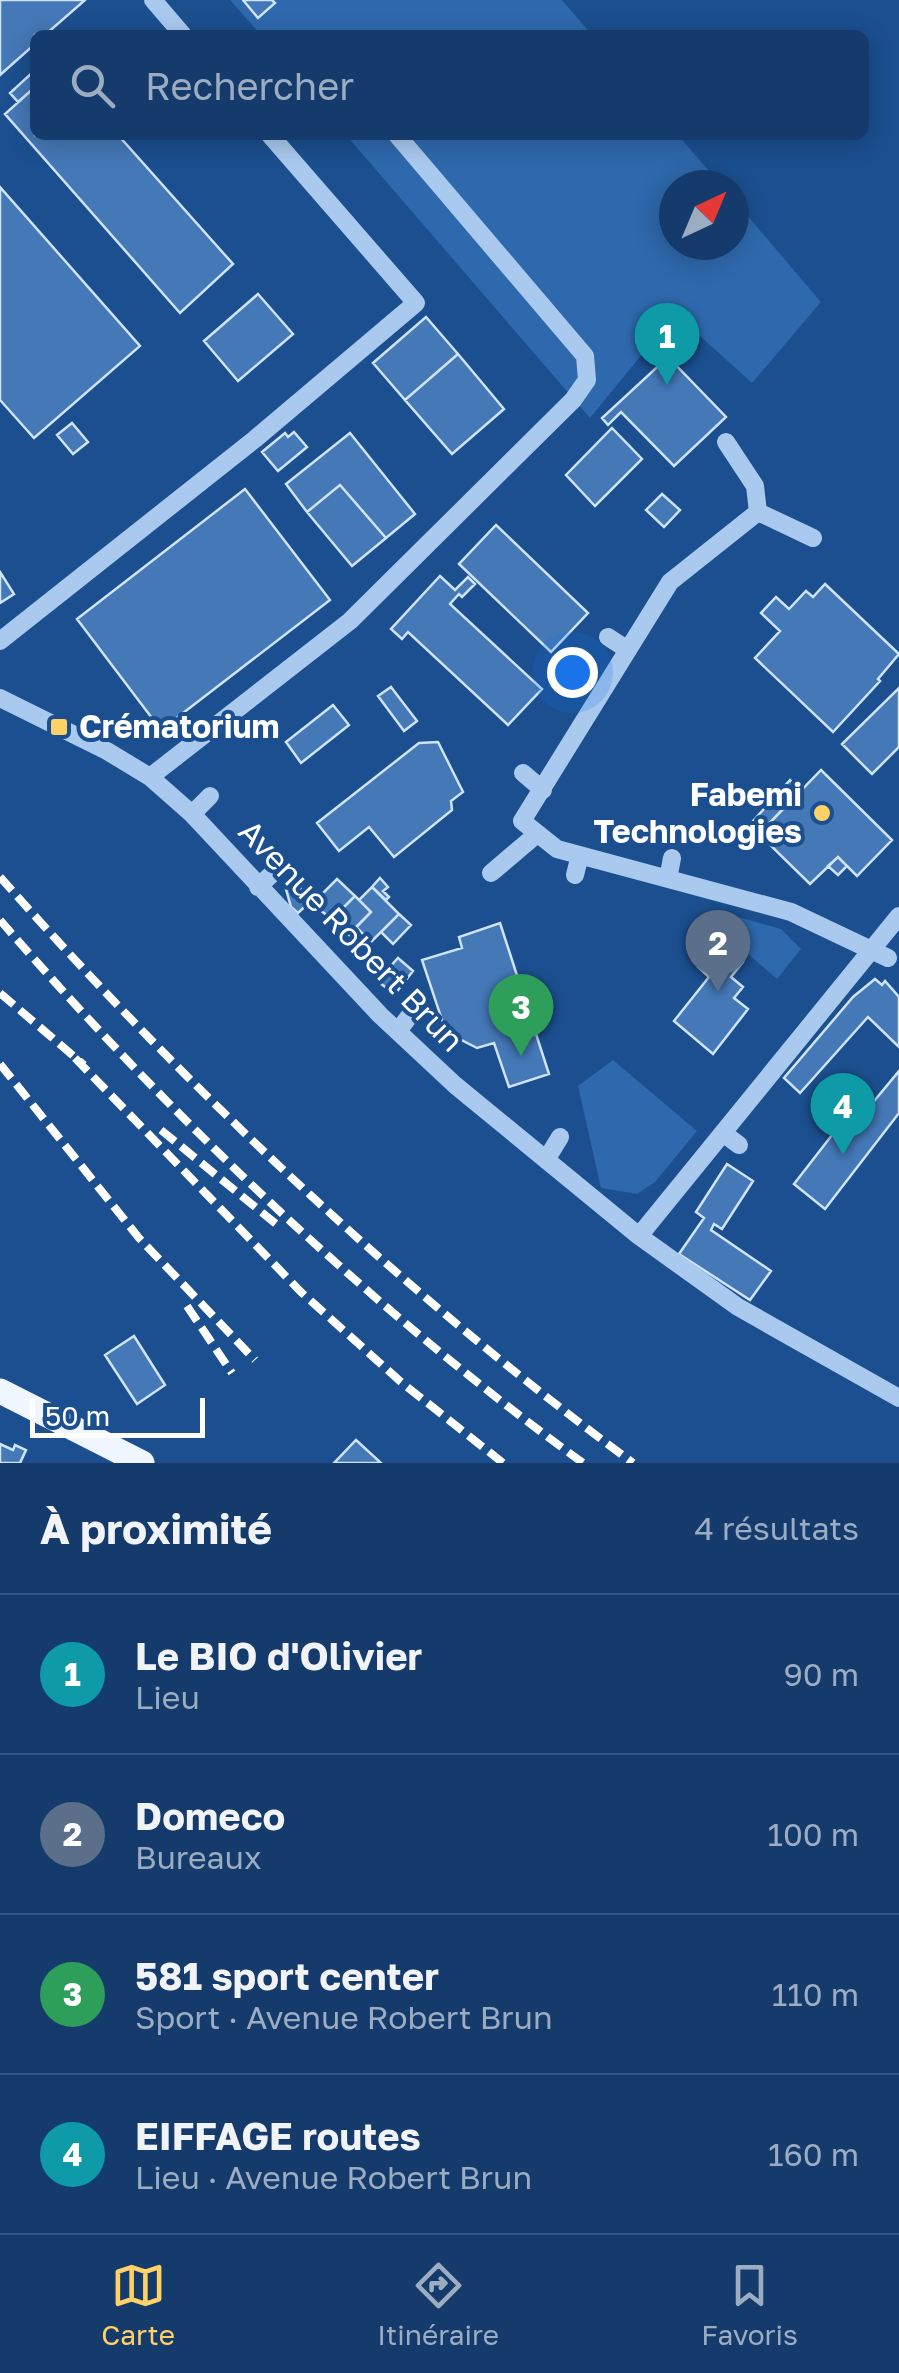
<!DOCTYPE html>
<html lang="fr">
<meta charset="utf-8">
<style>
:root{--surface:#143b6b;--page:#214673;--text:#f1f3f6;--muted:#9dadc1;--line:#33557e;--accent:#ffd166}
body{margin:0;font-family:"Golos Text",sans-serif;background:var(--page);color:var(--text)}
.compass{position:absolute;left:659px;top:170px;width:90px;height:90px;border-radius:50%;background:var(--surface);box-shadow:0 5px 25px #0003;rotate:44deg}
.scale{position:absolute;left:30px;bottom:25px;width:175px;box-sizing:border-box;padding-left:10px;border:5px solid #fff;border-top:0;font-size:28px;line-height:35px;white-space:nowrap;color:#fff;-webkit-text-stroke:8px #1b4f8f;paint-order:stroke}
.you{position:absolute;left:572px;top:672px;width:35px;height:35px;margin:-25px;border:8px solid #fff;border-radius:50%;background:#1a73e8;box-shadow:0 0 0 15px #1a73e833}
.badge{display:grid;place-items:center;width:65px;height:65px;border-radius:50%;background:var(--accent);color:#fff;font-size:32px;font-weight:700}
.pin{position:absolute;translate:-50% -82px;filter:drop-shadow(0 2px 5px #0008)}
.pin::after{content:'';position:absolute;top:52px;width:35px;height:30px;background:inherit;clip-path:polygon(0 0,100% 0,50% 100%)}
.list{margin:0;padding:0;list-style:none}
h2{display:flex;justify-content:space-between;align-items:center;height:130px;margin:0;padding:0 40px;font-size:42px}
h2 small{font-size:32px;font-weight:400;color:var(--muted)}
.list li{display:grid;grid-template-columns:65px 1fr auto;gap:30px;align-items:center;box-sizing:border-box;height:160px;padding:0 40px;border-top:2px solid var(--line)}
.list b{display:block;font-size:38px;white-space:nowrap}
.list p{margin:0;font-size:32px;white-space:nowrap;color:var(--muted)}
.list em{font-size:32px;font-style:normal;color:var(--muted)}
.icon{flex:none;width:55px;height:55px;fill:none;stroke:currentColor;stroke-width:2;stroke-linecap:round;stroke-linejoin:round}
.map{position:relative;flex:none;width:899px;height:1463px;overflow:hidden}
.search{position:absolute;background:var(--surface);box-shadow:0 5px 25px #0003;left:30px;right:30px;top:30px;height:110px;display:flex;align-items:center;gap:25px;box-sizing:border-box;padding:0 35px;border-radius:15px;color:var(--muted);font-size:38px}
.sheet{height:770px;background:var(--surface)}
nav{display:flex;justify-content:space-around;align-items:center;box-sizing:border-box;height:140px;border-top:2px solid var(--line);background:var(--surface);font-size:28px;color:var(--muted)}
nav a{display:grid;justify-items:center;gap:5px}
nav .on{color:var(--accent)}
.map>svg:first-child{display:block}
</style>
<div class="map">
<svg width="899" height="1463" viewBox="0 0 899 1463">
<rect width="100%" height="100%" fill="#1b4f8f"/>
<path fill="#2e69ad" d="M230,0H562L592,35H261Z
M346,135H678L721,185H674V245H734V200L821,302L752,383L679,317L639,358L590,418Z
M713,910L781,929L801,949L777,979L709,920Z
M613,1060L697,1131L655,1182L637,1194L601,1188L578,1086Z"/>
<path fill="#4478b7" stroke="#cfe3fa" stroke-width="2.5" d="M0,0H85L45,35H35V44L0,75Z
M243,0H272L275,3L258,18Z
M35,70V87L18,102L10,93Z
M35,87V135H118L233,264L180,313L5,114Z
M0,187L140,346L34,438L0,400Z
M258,294L293,334L238,381L204,341Z
M426,317L458,354L405,400L373,363Z
M458,354L504,409L452,454L405,400Z
M668,357L726,417L674,466L621,412L608,425L602,418Z
M72,423L88,442L73,454L57,435Z
M612,428L642,459L595,506L566,475Z
M294,432L307,447L278,471L262,452L285,433L288,437Z
M350,433L415,514L386,538L340,485L307,512L286,484Z
M340,485L386,538L352,566L307,512Z
M245,489L330,600L161,730L77,619Z
M662,494L680,510L664,527L646,510Z
M496,525L588,613L551,652L459,564Z
M0,572L14,594L0,603Z
M440,576L455,590L468,577L475,584L462,597L459,594L450,604L542,689L508,725L408,632L402,639L391,629Z
M825,584L899,654L878,679L880,681L833,732L755,658L780,631L761,613L776,597L789,609L806,591L813,597Z
M391,687L417,721L404,731L378,696Z
M899,688V747L872,774L842,744Z
M333,705L349,725L301,763L286,742Z
M438,742L463,792L451,801L452,810L394,857L369,827L339,851L317,823L419,743Z
M821,770L892,840L857,876L838,857L810,884L759,834Z
M790,780L800,791L755,838L746,829Z
M838,857L847,866L838,875L828,866Z
M380,878L388,887L383,891L389,897L386,900L372,887Z
M337,879L355,896L332,919L312,904Z
M293,880L312,900L298,913L291,907L284,882Z
M372,887L399,914L371,942L356,927L371,912L359,900Z
M355,896L371,912L349,935L332,919Z
M399,914L411,925L393,944L381,932Z
M500,923L549,1074L509,1087L494,1043L477,1048L446,1032L422,960L462,948L459,937Z
M720,942L743,962L731,977L743,987L734,998L748,1009L713,1054L674,1021L709,977L698,967Z
M398,958L413,971L395,994L377,981Z
M875,979L882,985L885,981L899,997V1047L868,1017L800,1093L784,1078L853,997Z
M899,1071V1113L825,1209L794,1184L860,1099L870,1106Z
M727,1164L753,1181L722,1229L714,1224L711,1230L771,1271L750,1300L679,1254L704,1218L696,1212Z
M134,1336L165,1385L137,1404L105,1355Z
M356,1440L381,1463H334Z
M0,1444L13,1450L15,1445L26,1450L20,1463H0Z"/>
<g fill="none" stroke-linecap="round" stroke-linejoin="round">
<path stroke="#a9c9ee" stroke-width="18" d="M153,0L183,35
M726,442L755,486L758,512L670,582L522,821L557,849L791,912L888,958
M758,512L813,538
M608,637L628,650
M0,641L255,439L416,303L270,135
M0,698L107,751L150,777L192,814L380,1015L455,1085L639,1236L738,1307L899,1398
M523,773L543,790
M150,777L350,621L573,400L587,380L585,356L397,135
M192,814L210,796
M491,873L537,834
M575,875L580,855
M668,879L672,858
M258,887L275,871
M398,1031L414,1010
M723,1133L739,1145
M546,1160L560,1137
M639,1236L899,916"/>
<path stroke="#f0f6ff" stroke-width="25" d="M0,1391L142,1463"/>
<path stroke="#fff" stroke-width="8" stroke-dasharray="18 8" stroke-linecap="butt" d="M0,877C191,1093 401,1291 633,1463
M0,920C173,1120 369,1307 583,1463
M0,993L84,1065
M75,1058L301,1292L401,1382L503,1463
M0,1064L139,1238L255,1360
M161,1130L281,1228
M187,1306L232,1373"/>
</g>
<g fill="#ffd166" stroke="#1b4f8f" stroke-width="4">
<rect x="49" y="717" width="20" height="20" rx="5"/>
<circle cx="822" cy="813" r="10"/>
</g>
<g text-anchor="middle" stroke-width="8" stroke-linejoin="round" paint-order="stroke">
<g font-size="32" font-weight="bold" fill="#fff" stroke="#1b4f8f" text-anchor="start">
<text x="79" y="738">Crématorium</text>
<text x="802" y="806" text-anchor="end">Fabemi<tspan x="802" dy="37">Technologies</tspan></text>
</g>
<g font-size="32" fill="#fff" stroke="#1b4f8f">
<text transform="translate(351 936) rotate(46)" y="11">Avenue Robert Brun</text>
</g>
</g>
</svg>
<svg class="compass" viewBox="-18 -18 36 36"><path d="M0-13l5 13h-10z" fill="#e53935"/><path d="M0 13l5-13h-10z" fill="#9dadc1"/></svg>
<div class="scale">50 m</div>
<div class="you"></div>
<div class="pin badge" style="left:667px;top:385px;background:#0f9aa8">1</div>
<div class="pin badge" style="left:718px;top:992px;background:#5c6f8a">2</div>
<div class="pin badge" style="left:521px;top:1056px;background:#2e9e5b">3</div>
<div class="pin badge" style="left:843px;top:1155px;background:#0f9aa8">4</div>
<div class="search"><svg class="icon" aria-label="search" viewBox="0 0 24 24"><circle cx="10" cy="10" r="6"/><path d="M15 15l6 6"/></svg>Rechercher</div>
</div>
<section class="sheet">
<h2>À proximité<small>4 résultats</small></h2>
<ul class="list">
<li><span class="badge" style="background:#0f9aa8">1</span><div><b>Le BIO d'Olivier</b><p>Lieu</p></div><em>90 m</em></li>
<li><span class="badge" style="background:#5c6f8a">2</span><div><b>Domeco</b><p>Bureaux</p></div><em>100 m</em></li>
<li><span class="badge" style="background:#2e9e5b">3</span><div><b>581 sport center</b><p>Sport · Avenue Robert Brun</p></div><em>110 m</em></li>
<li><span class="badge" style="background:#0f9aa8">4</span><div><b>EIFFAGE routes</b><p>Lieu · Avenue Robert Brun</p></div><em>160 m</em></li>
</ul>
</section>
<nav>
<a class="on"><svg class="icon" aria-label="map" viewBox="0 0 24 24"><path d="M3 6l6-2 6 2 6-2v14l-6 2-6-2-6 2zM9 4v14M15 6v14"/></svg>Carte</a>
<a><svg class="icon" aria-label="directions" viewBox="0 0 24 24"><path d="M12 3l9 9-9 9-9-9zM9 14v-3h6M13 9l2 2-2 2"/></svg>Itinéraire</a>
<a><svg class="icon" aria-label="saved" viewBox="0 0 24 24"><path d="M7 4h10v16l-5-4-5 4z"/></svg>Favoris</a>
</nav>
